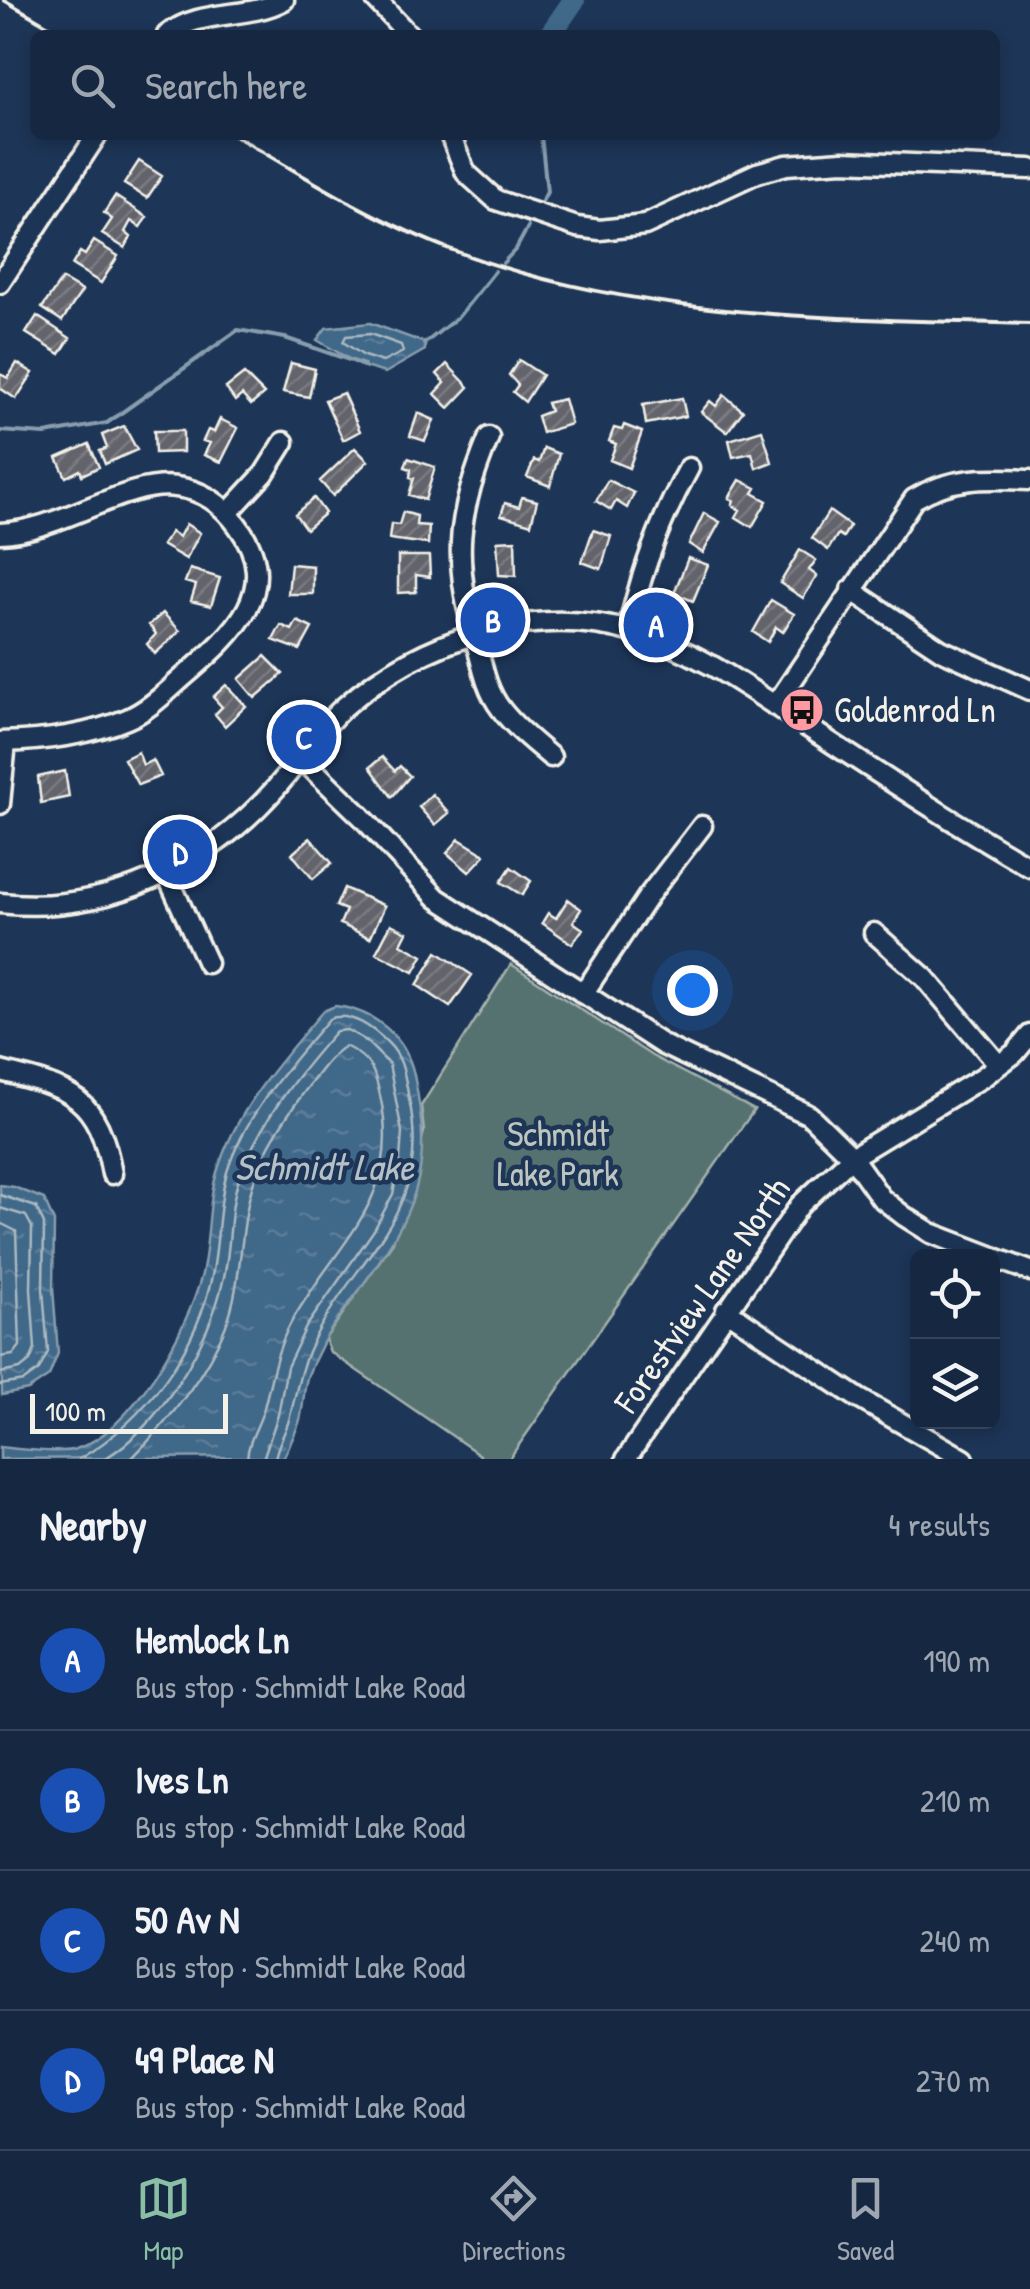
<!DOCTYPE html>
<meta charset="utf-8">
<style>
:root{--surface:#162841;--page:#23344c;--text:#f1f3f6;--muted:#9ea6b1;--line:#35445a;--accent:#8abfa5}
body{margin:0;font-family:"Patrick Hand",sans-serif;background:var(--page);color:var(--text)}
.controls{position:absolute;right:30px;bottom:30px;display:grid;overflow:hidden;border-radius:15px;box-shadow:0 5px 15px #0003}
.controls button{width:90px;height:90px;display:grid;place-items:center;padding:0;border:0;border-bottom:2px solid var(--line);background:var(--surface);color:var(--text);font:50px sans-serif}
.scale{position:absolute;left:30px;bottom:25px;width:198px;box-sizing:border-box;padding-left:10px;border:5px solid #f4f1e8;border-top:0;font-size:28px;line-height:35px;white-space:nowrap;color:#f4f1e8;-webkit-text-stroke:8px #1d3557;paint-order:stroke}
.you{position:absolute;left:692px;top:990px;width:35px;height:35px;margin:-25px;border:8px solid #fff;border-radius:50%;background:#1a73e8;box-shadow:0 0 0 15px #1a73e833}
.badge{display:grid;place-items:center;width:65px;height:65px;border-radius:50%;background:var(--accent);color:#fff;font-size:32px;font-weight:700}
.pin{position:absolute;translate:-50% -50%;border:5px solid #fff;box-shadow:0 2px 10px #0006}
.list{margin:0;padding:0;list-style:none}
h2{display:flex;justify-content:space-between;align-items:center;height:130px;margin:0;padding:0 40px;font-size:42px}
h2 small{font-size:32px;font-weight:400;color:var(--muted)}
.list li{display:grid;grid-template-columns:65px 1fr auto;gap:30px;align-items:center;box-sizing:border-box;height:140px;padding:0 40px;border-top:2px solid var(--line)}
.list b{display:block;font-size:38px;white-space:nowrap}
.list p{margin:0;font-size:32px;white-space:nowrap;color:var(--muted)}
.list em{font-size:32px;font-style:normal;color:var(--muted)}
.icon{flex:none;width:55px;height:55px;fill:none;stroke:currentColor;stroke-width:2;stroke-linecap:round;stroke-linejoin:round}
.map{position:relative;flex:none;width:1030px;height:1459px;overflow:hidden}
.search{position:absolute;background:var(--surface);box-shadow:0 5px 15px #0003;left:30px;right:30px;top:30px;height:110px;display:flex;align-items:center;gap:25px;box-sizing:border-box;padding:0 35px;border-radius:15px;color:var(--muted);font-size:38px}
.sheet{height:690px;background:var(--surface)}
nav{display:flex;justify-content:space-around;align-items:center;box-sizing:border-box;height:140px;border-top:2px solid var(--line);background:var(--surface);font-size:28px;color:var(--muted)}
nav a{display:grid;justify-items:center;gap:5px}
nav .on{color:var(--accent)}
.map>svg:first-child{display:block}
</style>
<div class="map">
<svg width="1030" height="1459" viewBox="0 0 1030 1459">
<defs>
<pattern id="water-ripples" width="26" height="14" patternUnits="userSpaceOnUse" patternTransform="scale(2.5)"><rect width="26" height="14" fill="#406788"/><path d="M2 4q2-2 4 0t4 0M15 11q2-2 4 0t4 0" fill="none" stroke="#5c7d99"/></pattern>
<pattern id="building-hatch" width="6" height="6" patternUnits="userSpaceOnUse" patternTransform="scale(2.5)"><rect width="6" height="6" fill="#63646c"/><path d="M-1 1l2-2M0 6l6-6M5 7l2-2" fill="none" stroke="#7a7b81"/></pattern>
</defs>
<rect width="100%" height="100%" fill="#1d3557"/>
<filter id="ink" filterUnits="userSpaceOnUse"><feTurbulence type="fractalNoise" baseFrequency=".01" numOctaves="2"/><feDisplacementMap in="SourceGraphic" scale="20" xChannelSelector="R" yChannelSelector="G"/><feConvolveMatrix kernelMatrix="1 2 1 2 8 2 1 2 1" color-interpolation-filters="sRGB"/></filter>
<g filter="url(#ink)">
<path fill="#567270" stroke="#a5b2ac" stroke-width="2.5" d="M511,964L652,1056L754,1110L509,1459H479L480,1455L330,1352L325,1339L393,1242L424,1132L421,1106Z"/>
<path fill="url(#water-ripples)" stroke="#889eae" stroke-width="2.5" d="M370,323L425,343V350L385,373L361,366L317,340L326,328Z
M335,1006C374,1010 406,1037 414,1075C434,1171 417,1209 362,1286C349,1305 333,1323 323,1343C318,1354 311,1366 307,1378C303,1392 304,1408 299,1423C295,1434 289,1446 284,1457L0,1459V1447C15,1449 63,1454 76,1449C133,1430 188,1329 202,1274C210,1240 207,1203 218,1169C237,1108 283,1058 323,1011Z
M0,1185L14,1187L44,1199L54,1222L53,1288L58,1353L49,1376L28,1390L2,1395Z"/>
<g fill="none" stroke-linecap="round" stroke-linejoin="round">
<path stroke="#acbac2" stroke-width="2.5" d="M370,334L401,345L403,352L383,362L364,356L343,342L346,336Z
M0,1195L36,1207L44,1224L43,1289L48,1352L39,1370L24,1381L0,1385
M0,1208L26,1216L32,1227L31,1289L35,1349L30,1361L20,1369L0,1373
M0,1223L16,1231L20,1346L13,1355L0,1357
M79,1459C146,1420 199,1347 213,1271C219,1238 218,1204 227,1172C245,1114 290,1065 329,1019C350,1010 374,1029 388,1043C404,1058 405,1079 409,1099C433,1212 360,1250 315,1337C300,1365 298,1387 290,1416C287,1431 277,1444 275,1459
M104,1459C162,1425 210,1341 224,1277C232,1242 228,1203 242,1170C264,1117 298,1074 336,1031L347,1030L365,1040L389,1064L402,1132L400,1159L393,1194L374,1230L306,1327L287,1367L278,1415L263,1459
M131,1459C169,1421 204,1378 225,1328C244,1280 238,1226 255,1178C266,1146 285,1118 305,1091C316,1077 330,1055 345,1046C373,1060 375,1072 381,1100C402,1200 336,1243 292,1321C276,1349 272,1377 264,1408C259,1426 248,1440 247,1459"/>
<path stroke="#889eae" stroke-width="4" d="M539,207L547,192L541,135
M503,263L516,249L528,227
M424,344L459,316L495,271
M0,431L45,434L107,423L238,330L285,338L364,365"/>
<path stroke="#406788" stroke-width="22" d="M550,35L574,0"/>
</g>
<path fill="url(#building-hatch)" stroke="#f4f1e8" stroke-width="2.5" d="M139,161L162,176L147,198L124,184Z
M115,196L147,217L140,227L131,221L125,232L131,237L125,248L102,234L112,219L104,213Z
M94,241L118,256L101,283L72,265L80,252L85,255Z
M62,279L82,291L62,321L42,308Z
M37,316L70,338L60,354L26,333Z
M519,360L542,375L525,402L513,392L518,385L509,375Z
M17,363L33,373L16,399L0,388V374L8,378Z
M291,363L315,369L309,397L283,392Z
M447,364L469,387L449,408L435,394L445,383L437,374Z
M244,374L264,394L251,405L242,395L235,401L226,388Z
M343,393L360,431L343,440L325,400Z
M724,395L743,411L727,432L701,412L710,401L716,406Z
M682,398L686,416L646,424L643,405Z
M564,399L571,424L542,433L537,416L550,411L547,403Z
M418,413L434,420L425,441L410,436Z
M220,419L238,428L221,462L204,455L210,443L203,441L208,430L214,432Z
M624,425L642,432L629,468L610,460L616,444L609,441L614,428L622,430Z
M124,426L137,450L105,464L100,451L107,448L102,435Z
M762,430L772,462L756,468L752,453L733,457L729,440Z
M154,431H183V452L155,453Z
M89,444L99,467L82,475L80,470L66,477L57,458Z
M355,448L368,461L333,496L320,481Z
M544,448L559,454L550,486L527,477L534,460L539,462Z
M408,458L435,467L425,500L409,495L414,478L410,477L411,469L405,467Z
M608,480L634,493L627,508L616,501L611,510L596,501Z
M740,480L756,488L753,493L767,501L752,527L736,517L740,510L732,505L734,501L729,498Z
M522,497L537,501L531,524L501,515L505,503L519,507Z
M314,498L325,513L306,529L295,514Z
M829,511L850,526L843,537L838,534L828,550L812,538Z
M403,512L417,516L416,525L429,526L428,544L389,539L391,524L399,525Z
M704,513L720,522L703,553L689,544Z
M186,524L200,533L186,559L162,545L171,532L179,537Z
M593,530L611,536L601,569L582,562Z
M515,540L516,576L499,575L497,541Z
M800,550L816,560L809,570L817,576L803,598L780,583Z
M398,556H429L430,577L416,575V592L398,593Z
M688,558L708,565L693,601L674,593Z
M291,564L313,566V594H288Z
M190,569L220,578L211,606L191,601L196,585L185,582Z
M771,600L794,614L783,632L776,627L768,642L753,632Z
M163,613L180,631L155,654L147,644L156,634L149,625Z
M297,621L312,628L300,650L273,640L281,625L292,630Z
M265,656L283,674L255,698L239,679Z
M226,685L246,706L225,726L215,714L222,707L213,697Z
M138,752L143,765L153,760L161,776L138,785L124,759Z
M382,757L395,771L400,766L410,776L392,797L370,767Z
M65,771L69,797L41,803L38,777Z
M432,794L449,813L435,825L419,807Z
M310,838L332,863L313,879L292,854Z
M459,839L485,855L469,872L447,853Z
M511,867L531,881L522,895L501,882Z
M344,888L385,906L370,938L340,924L346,910L336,906Z
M568,899L581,909L573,922L583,929L572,944L542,923L548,913L556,918Z
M391,924L407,932L401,944L423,956L414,972L376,953Z
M437,952L472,975L450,1007L417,985Z"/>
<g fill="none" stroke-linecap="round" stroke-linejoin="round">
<defs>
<path id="minor" d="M376,0L409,35
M167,35C200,8 247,20 284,0
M450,135L466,173L496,200L577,227L600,230L645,225L757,173L786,165L843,161L1030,169
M0,283L97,135
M489,437C457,516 452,555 475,638C482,663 485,688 501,709C515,728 534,742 551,757
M228,513L264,474L284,442
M0,533C61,531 125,480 176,487C203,490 222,504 238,526C284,589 233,634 188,673C169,689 151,709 127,719C89,735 42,741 0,742
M851,590L941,650L1030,690
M628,630C641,572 660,520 689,468
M775,706L914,499C952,476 987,478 1030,480
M300,757L361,816L437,898L663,1045L809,1115L852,1157L881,1198L904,1216L931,1233L991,1256
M0,804L6,742
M166,873L207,963
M0,903C106,915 207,866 276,788C299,762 318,730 344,707C421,639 532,603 633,632C699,650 755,693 812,730C884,777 955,824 1030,867
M874,933L925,978L999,1065
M583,994L649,895L702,826
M0,1071C71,1088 98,1096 112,1174
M992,1257L1030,1271
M726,1310L858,1398L964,1459
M626,1459L800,1205L852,1157L983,1077L1015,1053L1030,1035"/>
</defs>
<use href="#minor" stroke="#f4f1e8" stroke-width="25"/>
<use href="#minor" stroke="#1d3557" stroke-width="18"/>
<path stroke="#f4f1e8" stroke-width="4" d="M4,0L64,35
M234,135C305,177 377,222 455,251C638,320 837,318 1030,324"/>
</g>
</g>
<defs>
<symbol id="bus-disc" viewBox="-11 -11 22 22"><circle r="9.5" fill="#ff9aa2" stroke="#1d3557"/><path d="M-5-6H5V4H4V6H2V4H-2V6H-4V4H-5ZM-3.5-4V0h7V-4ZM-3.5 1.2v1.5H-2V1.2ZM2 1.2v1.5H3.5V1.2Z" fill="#111"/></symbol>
</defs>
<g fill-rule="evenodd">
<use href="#bus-disc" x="777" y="685" width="50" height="50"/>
</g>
<g text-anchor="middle" stroke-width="9" stroke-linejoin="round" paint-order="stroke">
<g font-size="35" fill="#f4f1e8" stroke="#1d3557" text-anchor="start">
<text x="834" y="722">Goldenrod Ln</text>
</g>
<g font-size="35" fill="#bdc5be" stroke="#1d3557">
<text x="558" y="1146">Schmidt<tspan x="558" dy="40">Lake Park</tspan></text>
</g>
<g font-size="35" fill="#f4f1e8" stroke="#1d3557">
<text transform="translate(702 1295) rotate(-55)" y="12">Forestview Lane North</text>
</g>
<g font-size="38" font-style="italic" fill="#b5c1c6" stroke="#1d3557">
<text x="324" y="1180">Schmidt Lake</text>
</g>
</g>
</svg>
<div class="controls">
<button><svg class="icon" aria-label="locate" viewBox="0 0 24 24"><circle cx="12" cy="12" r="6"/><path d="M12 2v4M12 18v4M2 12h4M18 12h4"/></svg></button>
<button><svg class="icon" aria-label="layers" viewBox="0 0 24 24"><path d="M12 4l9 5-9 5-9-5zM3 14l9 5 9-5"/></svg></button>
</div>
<div class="scale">100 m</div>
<div class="you"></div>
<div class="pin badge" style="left:656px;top:625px;background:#1a4fb4">A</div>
<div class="pin badge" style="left:493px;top:620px;background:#1a4fb4">B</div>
<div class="pin badge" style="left:304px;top:737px;background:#1a4fb4">C</div>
<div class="pin badge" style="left:180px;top:852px;background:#1a4fb4">D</div>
<div class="search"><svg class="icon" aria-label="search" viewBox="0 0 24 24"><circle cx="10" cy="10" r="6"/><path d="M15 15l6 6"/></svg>Search here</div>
</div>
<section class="sheet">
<h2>Nearby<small>4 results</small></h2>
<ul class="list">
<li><span class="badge" style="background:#1a4fb4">A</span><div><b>Hemlock Ln</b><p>Bus stop · Schmidt Lake Road</p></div><em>190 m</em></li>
<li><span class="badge" style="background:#1a4fb4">B</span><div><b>Ives Ln</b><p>Bus stop · Schmidt Lake Road</p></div><em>210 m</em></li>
<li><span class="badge" style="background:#1a4fb4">C</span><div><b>50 Av N</b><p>Bus stop · Schmidt Lake Road</p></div><em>240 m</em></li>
<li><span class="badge" style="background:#1a4fb4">D</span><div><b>49 Place N</b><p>Bus stop · Schmidt Lake Road</p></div><em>270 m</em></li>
</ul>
</section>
<nav>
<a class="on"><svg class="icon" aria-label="map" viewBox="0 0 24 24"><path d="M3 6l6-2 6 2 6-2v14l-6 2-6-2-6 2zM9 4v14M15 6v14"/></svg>Map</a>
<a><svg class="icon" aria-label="directions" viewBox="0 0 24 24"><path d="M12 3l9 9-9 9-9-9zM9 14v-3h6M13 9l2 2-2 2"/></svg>Directions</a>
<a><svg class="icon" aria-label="saved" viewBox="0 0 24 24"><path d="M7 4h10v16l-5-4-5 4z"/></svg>Saved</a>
</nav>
